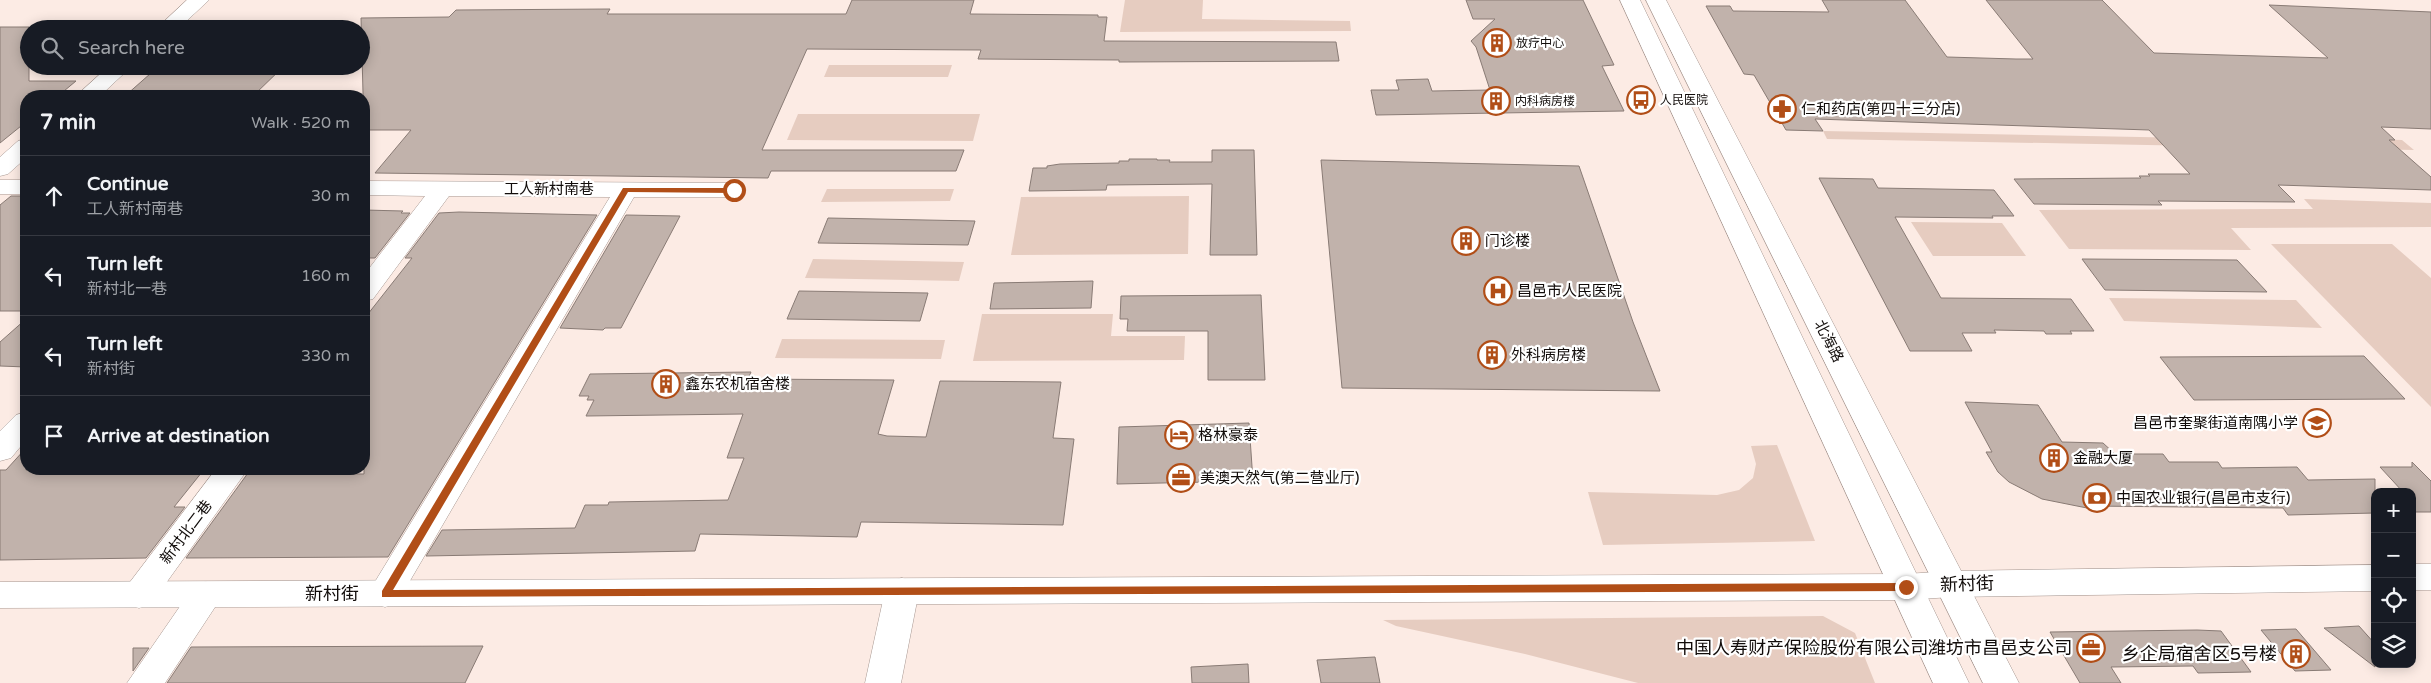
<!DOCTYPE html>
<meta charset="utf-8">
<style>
:root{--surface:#171b24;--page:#242831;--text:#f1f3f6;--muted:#9ea1a6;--line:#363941}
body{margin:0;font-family:"Varela Round","Noto Sans SC",sans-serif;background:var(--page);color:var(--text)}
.controls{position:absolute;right:15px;bottom:15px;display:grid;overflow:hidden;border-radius:10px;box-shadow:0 2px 12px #0003}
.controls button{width:45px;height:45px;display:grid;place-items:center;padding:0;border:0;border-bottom:1px solid var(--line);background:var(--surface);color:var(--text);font:25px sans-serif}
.stop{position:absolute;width:15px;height:15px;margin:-11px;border:4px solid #b14e17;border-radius:50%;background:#fff}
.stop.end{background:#b14e17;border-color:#fff;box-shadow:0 1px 5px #0008}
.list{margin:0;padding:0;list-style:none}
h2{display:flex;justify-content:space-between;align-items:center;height:65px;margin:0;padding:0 20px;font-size:21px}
h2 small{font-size:16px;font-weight:400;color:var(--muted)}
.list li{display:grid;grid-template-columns:32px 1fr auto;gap:15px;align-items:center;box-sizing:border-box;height:80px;padding:0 20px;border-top:1px solid var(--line)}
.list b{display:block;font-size:19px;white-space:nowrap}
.list p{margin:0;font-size:16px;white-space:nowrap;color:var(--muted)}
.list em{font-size:16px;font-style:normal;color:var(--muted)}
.icon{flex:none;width:28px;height:28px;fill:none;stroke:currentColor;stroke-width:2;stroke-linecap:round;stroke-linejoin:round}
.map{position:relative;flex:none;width:2431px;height:683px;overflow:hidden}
.search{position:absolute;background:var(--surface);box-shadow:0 2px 12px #0003;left:20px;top:20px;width:350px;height:55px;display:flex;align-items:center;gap:12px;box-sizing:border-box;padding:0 18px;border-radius:28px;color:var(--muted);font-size:19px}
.panel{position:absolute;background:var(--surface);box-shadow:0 2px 12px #0003;left:20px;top:90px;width:350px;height:385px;border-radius:20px}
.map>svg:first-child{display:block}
</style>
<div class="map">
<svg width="2431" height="683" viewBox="0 0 2431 683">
<rect width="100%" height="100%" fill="#fcebe4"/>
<path fill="#e6ccc0" d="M1125,0H1203L1202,19L1350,21L1351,31L1120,32Z
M829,65H952L948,77H824Z
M798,114H980L973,141L787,140Z
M1823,131L2248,139L2245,135L2402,140L2414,150L1827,139Z
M827,189H954L950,201L821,202Z
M1189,196L1188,254L1011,255L1021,197Z
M2304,199L2431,203V227L2231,228L2251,250L2069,249L2039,210L2313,209Z
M1911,222L2002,223L2026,256H1933Z
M2271,244H2392L2431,278V407Z
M813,259L964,262L959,281L805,278Z
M2109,298L2296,300L2322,328L2124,321Z
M982,314H1113L1111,336H1185L1184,360L973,361Z
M782,339L945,340L941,359L775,358Z
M1777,445L1815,541L1603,545L1588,492L1717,495L1739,490L1753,478L1756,464L1751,446Z
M1823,616L1855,633L1875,683H1638L1525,654L1396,626L1383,620Z"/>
<path fill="#c1b2ab" stroke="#897b75" d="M852,0H974L970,14L1098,15V17H1107L1104,41L1336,42L1339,61L1119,62V60L978,59L981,50L807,49L762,150H964L956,171H771L768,178L375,173L411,130H364L361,18L449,17L456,10L610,9L607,14H846Z
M1466,0H1583L1614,65L1602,66L1624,111L1376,115L1371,90H1399L1396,80L1428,79L1432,91L1490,90L1476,47L1471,41L1495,19H1473Z
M1822,0H1905L1947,57L2016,59H2033L1986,0H2102L2154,53L2328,58L2269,5L2431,12V129L2381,127L2395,140H2389L2431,177V190L2278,185L2295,202L2158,201L2162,205L2034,204L2014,179L2141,178L2139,176H2150L2148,174H2190L2149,130L1815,119L1823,131L1786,130L1754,75L1744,74L1706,6H1730L1733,11L1829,12Z
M0,27H29V81H76L58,96H26V122L0,143Z
M159,66H284L253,96H125Z
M1212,150H1254L1257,255H1210L1212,184L1107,185L1106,190L1029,191L1033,168H1047V166L1060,164L1119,163V161H1129V159H1157V160H1170L1169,162H1212Z
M1321,160L1579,166L1633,322L1660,391L1342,388Z
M1819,178L1873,179L1878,188L1994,190L2014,216H1992L1993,218L1895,217L1941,298L2071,299L2094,331H2070L2072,334H2046L2044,331L1994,330L1996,333H1962L1972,351H1910Z
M11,196H26V311H0V205Z
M364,210L403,211L401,213H410L375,258H364Z
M459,212L597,215L388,557L186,558L248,473L364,474V319L412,258H405L439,213Z
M626,215L680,216L621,328H605L603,330L560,328Z
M828,218L975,221L968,245L818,243Z
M2082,259L2237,260L2267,292L2105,290Z
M1093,281L1091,308L990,309L994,283Z
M799,291L928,293L920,321L787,319Z
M1261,295L1265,380H1208V331H1127L1128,319H1120L1121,296Z
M26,319V367L0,366V342Z
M2364,356L2405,399L2194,400L2160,357Z
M751,372L748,379L894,380L878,434L887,436L926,437L940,381L1061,382L1053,438L1074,439L1063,525L861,522L857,537L700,534L695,551L426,556L442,530L575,528L585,505H608L609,502L728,500L744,458H727L743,414L586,416L594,400H587L589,396H579L590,374Z
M1965,402L2038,405L2062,442L2103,443L2115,454H2163L2169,462H2218L2222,468L2297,467L2308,480L2375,479V513L2288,515L2283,508L2091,506L2092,509L2042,499L2009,482L1998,472L1986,452H1992Z
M1249,423L1253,481L1117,484L1119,427Z
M26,448V470L202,472L174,507H185L146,558L0,560V470H6Z
M2412,462L2431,481V512H2412V492H2403L2380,467H2412Z
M2359,626L2375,644V667L2324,628Z
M2296,629L2331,670L2295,671L2261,630Z
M2197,630L2221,631L2251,672L2198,673L2193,666L2111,667L2121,683H2080L2050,632Z
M483,646L465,683H167L191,647Z
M133,648H149L133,671Z
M1375,657L1380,683H1321L1317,660Z
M1248,664L1249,683H1192L1191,667Z"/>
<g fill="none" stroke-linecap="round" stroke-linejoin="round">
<defs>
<path id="street" d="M0,180H26V194H0Z
M364,181L734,183L742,185L746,190L742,195L734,197H634L397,603L385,607L373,603L368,594L373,585L610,197L449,196L373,299L364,301V275L425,196L364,195Z
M26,412V440L11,458L0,461V431L16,415Z
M216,469H248L151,604L139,608L127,604L122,595L127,586Z
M902,578L914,582L919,591L901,683H865L885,591L890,582Z
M206,582L218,586L223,595L165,683H127L194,586Z"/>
<path id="secondary" d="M187,0H209L178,29H156Z
M109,66H132L100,96H76Z
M26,139V158L8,174L0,176V157L18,141Z
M2412,564H2431V590H2412Z
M2375,565V591L1951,597L1906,600L0,608V582L1906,574L1951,571Z"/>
<path id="primary" d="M1620,0H1640L1969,683H1933Z
M1646,0H1666L2019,683H1983Z"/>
</defs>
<use href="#street" stroke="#a69791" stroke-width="1"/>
<use href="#secondary" stroke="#a69791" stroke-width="1"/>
<use href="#primary" stroke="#a69791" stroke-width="1"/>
<use href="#street" fill="#fff" fill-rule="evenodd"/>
<use href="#secondary" fill="#fff" fill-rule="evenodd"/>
<use href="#primary" fill="#fff" fill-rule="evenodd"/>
</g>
<path fill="#b14e17" d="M623,188H734L737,190L734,193L628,192L393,590L1906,583L1911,587L1906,591L382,597V591Z"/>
<defs>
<symbol id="building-ring" viewBox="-11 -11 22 22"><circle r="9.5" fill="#fff" stroke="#b14e17" stroke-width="1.5"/><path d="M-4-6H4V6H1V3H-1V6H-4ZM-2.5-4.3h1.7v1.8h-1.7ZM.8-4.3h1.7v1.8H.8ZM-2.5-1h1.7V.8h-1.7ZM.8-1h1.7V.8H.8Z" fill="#b14e17"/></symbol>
<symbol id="bus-ring" viewBox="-11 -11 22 22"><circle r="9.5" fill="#fff" stroke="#b14e17" stroke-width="1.5"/><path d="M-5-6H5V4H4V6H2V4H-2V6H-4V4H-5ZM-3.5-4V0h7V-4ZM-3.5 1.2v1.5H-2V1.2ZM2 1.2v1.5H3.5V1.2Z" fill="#b14e17"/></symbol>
<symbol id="pharmacy-ring" viewBox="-11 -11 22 22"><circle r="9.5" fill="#fff" stroke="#b14e17" stroke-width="1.5"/><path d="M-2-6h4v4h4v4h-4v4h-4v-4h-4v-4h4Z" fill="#b14e17"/></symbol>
<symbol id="hospital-ring" viewBox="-11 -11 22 22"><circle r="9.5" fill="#fff" stroke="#b14e17" stroke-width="1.5"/><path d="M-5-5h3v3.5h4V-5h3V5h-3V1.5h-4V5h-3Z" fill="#b14e17"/></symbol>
<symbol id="school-ring" viewBox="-11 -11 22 22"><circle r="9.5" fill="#fff" stroke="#b14e17" stroke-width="1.5"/><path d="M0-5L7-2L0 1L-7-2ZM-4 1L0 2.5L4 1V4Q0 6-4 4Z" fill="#b14e17"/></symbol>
<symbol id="hotel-ring" viewBox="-11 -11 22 22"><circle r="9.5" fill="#fff" stroke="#b14e17" stroke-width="1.5"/><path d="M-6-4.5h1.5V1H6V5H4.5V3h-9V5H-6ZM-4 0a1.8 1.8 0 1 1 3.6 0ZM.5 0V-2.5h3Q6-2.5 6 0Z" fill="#b14e17"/></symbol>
<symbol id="office-ring" viewBox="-11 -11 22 22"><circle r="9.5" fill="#fff" stroke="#b14e17" stroke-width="1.5"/><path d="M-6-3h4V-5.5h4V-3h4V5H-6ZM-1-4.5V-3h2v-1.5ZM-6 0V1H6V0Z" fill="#b14e17"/></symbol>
<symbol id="bank-ring" viewBox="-11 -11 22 22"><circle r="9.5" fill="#fff" stroke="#b14e17" stroke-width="1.5"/><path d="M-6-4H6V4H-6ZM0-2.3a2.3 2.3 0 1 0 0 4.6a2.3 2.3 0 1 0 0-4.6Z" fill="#b14e17"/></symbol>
</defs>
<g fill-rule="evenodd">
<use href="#building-ring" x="1481" y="27" width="32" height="32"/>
<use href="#bus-ring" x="1625" y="84" width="32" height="32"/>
<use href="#building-ring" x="1480" y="85" width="32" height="32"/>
<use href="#pharmacy-ring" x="1766" y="93" width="32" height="32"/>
<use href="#building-ring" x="1450" y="225" width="32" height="32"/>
<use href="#hospital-ring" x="1482" y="275" width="32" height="32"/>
<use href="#building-ring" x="1476" y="339" width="32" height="32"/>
<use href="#building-ring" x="650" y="368" width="32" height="32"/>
<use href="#school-ring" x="2301" y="407" width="32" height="32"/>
<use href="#hotel-ring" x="1163" y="419" width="32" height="32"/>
<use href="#building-ring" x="2038" y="442" width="32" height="32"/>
<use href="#office-ring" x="1165" y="462" width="32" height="32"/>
<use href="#bank-ring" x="2081" y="482" width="32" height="32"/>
<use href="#office-ring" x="2075" y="632" width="32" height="32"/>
<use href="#building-ring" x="2280" y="638" width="32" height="32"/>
</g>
<g text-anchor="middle" stroke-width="4.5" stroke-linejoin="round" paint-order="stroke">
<g font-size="12" fill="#110c0a" stroke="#fff" text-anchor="start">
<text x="1516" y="47">放疗中心</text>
<text x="1660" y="104">人民医院</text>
<text x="1515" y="105">内科病房楼</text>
</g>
<g font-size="15" fill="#110c0a" stroke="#fff" text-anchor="start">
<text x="1801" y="114">仁和药店(第四十三分店)</text>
<text x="1485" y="246">门诊楼</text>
<text x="1517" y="296">昌邑市人民医院</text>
<text x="1511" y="360">外科病房楼</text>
<text x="685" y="389">鑫东农机宿舍楼</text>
<text x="2298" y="428" text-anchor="end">昌邑市奎聚街道南隅小学</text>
<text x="1198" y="440">格林豪泰</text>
<text x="2073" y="463">金融大厦</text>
<text x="1200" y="483">美澳天然气(第二营业厅)</text>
<text x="2116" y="503">中国农业银行(昌邑市支行)</text>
</g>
<g font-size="15" fill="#110c0a" stroke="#fff">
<text x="549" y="194">工人新村南巷</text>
<text transform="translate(1829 341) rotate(63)" y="5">北海路</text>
<text transform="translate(186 532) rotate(-53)" y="5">新村北二巷</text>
</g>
<g font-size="18" fill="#110c0a" stroke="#fff">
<text transform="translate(1967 584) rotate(-2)" y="6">新村街</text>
<text x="332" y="600">新村街</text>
</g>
<g font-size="18" fill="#110c0a" stroke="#fff" text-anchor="end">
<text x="2072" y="654">中国人寿财产保险股份有限公司潍坊市昌邑支公司</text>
<text x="2277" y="660">乡企局宿舍区5号楼</text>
</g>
</g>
</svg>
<div class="controls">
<button>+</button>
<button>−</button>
<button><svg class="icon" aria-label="locate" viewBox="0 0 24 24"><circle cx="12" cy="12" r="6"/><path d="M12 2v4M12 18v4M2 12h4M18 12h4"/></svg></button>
<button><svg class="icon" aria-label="layers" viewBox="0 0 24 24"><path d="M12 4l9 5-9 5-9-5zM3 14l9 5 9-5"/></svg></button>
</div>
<div class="stop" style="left:734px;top:190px"></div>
<div class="stop end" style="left:1906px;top:587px"></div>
<div class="search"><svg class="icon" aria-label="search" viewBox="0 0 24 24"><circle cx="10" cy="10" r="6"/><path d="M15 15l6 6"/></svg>Search here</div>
<section class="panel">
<h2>7 min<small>Walk · 520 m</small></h2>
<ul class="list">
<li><svg class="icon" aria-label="ahead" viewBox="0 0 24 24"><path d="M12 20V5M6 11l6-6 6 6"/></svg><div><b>Continue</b><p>工人新村南巷</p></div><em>30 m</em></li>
<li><svg class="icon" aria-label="left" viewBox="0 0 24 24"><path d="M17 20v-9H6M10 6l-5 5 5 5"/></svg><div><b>Turn left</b><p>新村北一巷</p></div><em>160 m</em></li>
<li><svg class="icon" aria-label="left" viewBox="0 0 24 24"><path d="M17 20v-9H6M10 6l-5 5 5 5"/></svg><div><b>Turn left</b><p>新村街</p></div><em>330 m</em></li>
<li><svg class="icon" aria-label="arrive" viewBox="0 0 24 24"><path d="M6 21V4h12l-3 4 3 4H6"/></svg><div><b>Arrive at destination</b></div></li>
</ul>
</section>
</div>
